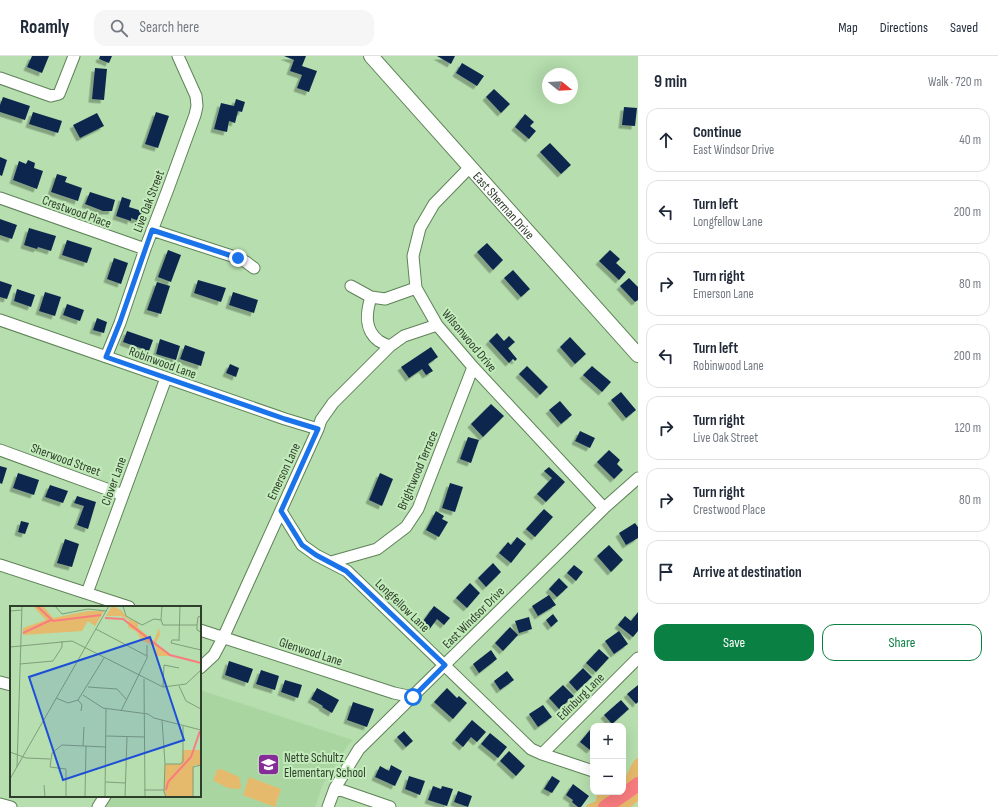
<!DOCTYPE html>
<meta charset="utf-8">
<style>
:root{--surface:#fff;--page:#f6f6f7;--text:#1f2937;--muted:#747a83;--line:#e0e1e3;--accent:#0b8043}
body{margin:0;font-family:"Sofia Sans Condensed",sans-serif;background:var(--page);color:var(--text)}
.controls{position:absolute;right:12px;bottom:12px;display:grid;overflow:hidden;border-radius:8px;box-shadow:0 4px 16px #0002}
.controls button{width:36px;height:36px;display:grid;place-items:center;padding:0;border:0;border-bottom:1px solid var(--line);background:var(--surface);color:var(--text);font:20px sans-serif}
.compass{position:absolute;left:542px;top:12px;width:36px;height:36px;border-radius:50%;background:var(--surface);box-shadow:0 4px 16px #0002;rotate:108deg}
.stop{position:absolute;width:12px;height:12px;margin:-9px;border:3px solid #1a73e8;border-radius:50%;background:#fff}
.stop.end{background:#1a73e8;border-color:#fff;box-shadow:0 1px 4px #0008}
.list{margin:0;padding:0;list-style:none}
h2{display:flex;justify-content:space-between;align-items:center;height:52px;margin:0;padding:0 16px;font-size:17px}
h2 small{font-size:13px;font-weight:400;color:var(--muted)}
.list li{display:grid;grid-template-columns:26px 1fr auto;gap:12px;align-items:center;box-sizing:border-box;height:64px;margin:0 8px 8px;padding:0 8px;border:1px solid var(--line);border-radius:12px}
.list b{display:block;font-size:15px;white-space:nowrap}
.list p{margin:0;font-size:13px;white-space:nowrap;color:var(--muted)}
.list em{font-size:13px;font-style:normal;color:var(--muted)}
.actions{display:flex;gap:8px;padding:12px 16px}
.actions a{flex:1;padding:9px 0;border:1px solid var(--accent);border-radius:12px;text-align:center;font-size:14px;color:var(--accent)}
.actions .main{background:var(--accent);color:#fff}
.icon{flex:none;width:22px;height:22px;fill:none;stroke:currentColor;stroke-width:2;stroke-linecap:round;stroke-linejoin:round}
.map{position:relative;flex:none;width:638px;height:751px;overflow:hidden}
header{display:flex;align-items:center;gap:24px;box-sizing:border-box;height:56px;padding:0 20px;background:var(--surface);border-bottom:1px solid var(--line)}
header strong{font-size:19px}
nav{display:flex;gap:22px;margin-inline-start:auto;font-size:14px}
.search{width:280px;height:36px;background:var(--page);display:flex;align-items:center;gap:10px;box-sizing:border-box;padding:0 14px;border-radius:12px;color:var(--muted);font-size:15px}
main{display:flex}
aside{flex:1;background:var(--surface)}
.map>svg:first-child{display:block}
</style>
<header>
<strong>Roamly</strong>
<div class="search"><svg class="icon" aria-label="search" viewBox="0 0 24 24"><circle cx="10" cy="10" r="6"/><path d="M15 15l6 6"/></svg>Search here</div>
<nav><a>Map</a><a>Directions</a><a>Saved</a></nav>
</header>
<main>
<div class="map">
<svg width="638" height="751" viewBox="0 0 638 751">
<defs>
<filter id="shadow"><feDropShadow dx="-3.5" dy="3.5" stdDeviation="0" flood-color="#0004"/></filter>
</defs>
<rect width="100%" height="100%" fill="#b6deae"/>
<path fill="#a9d6a0" d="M200,634L353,684L348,689L323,728L315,751H98L105,740H200Z"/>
<path fill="#e6ba6c" d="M638,701V745L631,751H586L587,749L596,745L597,737L599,736H623V721L627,718L633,706Z
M221,713L239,721L241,730L240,733L228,732L214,725V722L217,714Z
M249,721L281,733L275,751L243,739Z"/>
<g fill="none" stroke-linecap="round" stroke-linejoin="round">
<path stroke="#f97c7f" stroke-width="14" d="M605,751L626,737L638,728"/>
</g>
<path fill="#0f264d" filter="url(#shadow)" d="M32,0H49L42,17L27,11Z
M100,0H112L109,7L99,3Z
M284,0H306L302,10L317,15L309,36L297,32L302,19L290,15L294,4Z
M437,0H455L451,8Z
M462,7L484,20L477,30L456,17Z
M95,12L107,13L104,44L92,43Z
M494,33L510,48L501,57L486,41Z
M3,41L30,50L25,64L0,56V49Z
M236,43L245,46L242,56L238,55L235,67L229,65L227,76L214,73L221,47L234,50Z
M624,51L637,52L635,70L622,69Z
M33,56L62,65L58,77L29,68Z
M156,56L169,60L158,92L145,88Z
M97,57L104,70L80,82L73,69Z
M525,58L534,66L530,70L536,75L529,83L515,71Z
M550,87L571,109L561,118L540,96Z
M0,101L7,104L2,120L0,119Z
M28,104L35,107L34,112L43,115L37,133L13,124L19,105L26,108Z
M57,118L67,121L65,126L82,132L78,145L51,136Z
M90,136L115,144L112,155H103L85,148Z
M122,141L131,144L129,151L145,156L142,166L131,162V165L116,160Z
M0,163L17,169L12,183L0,179Z
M29,172L56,180L51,195L38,191L37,193L24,189Z
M67,184L92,192L87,207L62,199Z
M487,187L503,204L493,214L477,196Z
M168,194L181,199L171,226L158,221Z
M610,194L620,203L616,207L626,216L619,224L599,205Z
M114,202L128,207L121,228L107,223Z
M513,214L530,233L521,241L504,222Z
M629,222L638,231V244L635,246L620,230Z
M198,224L226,232L221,246L194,237Z
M0,225L12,229L7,243L0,241Z
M157,226L170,230L161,258L147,254Z
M17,233L35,239L31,251L14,245Z
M45,236L61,241L55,260L39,255Z
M233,236L258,244L254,257L229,249Z
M67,248L84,254L80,265L63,259Z
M97,262L107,266L104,277L93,274Z
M127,275L153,284L149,295L123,286Z
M497,277L504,285L509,280L515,286L508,292L517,303L515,305L513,303L509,307L489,285Z
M570,281L586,298L575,308L560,291Z
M160,283L180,290L176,304L156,298Z
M185,289L205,296L201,310L180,303Z
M431,291L438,301L428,308L433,315L426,319L422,313L409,322L401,311Z
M230,308L239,312L236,321L226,317Z
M527,310L548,331L540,339L519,318Z
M592,310L611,326L602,336L583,319Z
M621,336L636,354L626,362L611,344Z
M560,345L572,359L561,368L549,354Z
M491,348L504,360L483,381L471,368Z
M580,375L595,382L590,392L575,385Z
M468,381L479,384L471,407L460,403Z
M609,394L620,404L617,408L623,414L614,423L597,406Z
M0,410L7,412L2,428L0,427Z
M549,411L565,426L546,446L537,438L552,422L544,415Z
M18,417L39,424L34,439L13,432Z
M380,417L393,423L382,450L369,444Z
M450,427L463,431L455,456L442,452Z
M50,429L68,435L63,447L45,441Z
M77,440L96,446L88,473L77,469L84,450L74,447Z
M544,453L553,461L535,481L526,473Z
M436,455L444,460L442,463L448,466L439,481L426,474Z
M21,465L29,467L25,478L18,476Z
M635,467L638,471V482L626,489L619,477Z
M517,481L526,488L511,507L499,497L508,486L511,489Z
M65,483L79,488L72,511L57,507Z
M609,489L623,504L611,516L597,500Z
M493,507L501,516L486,531L478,522Z
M574,509L583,516L576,525L567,517Z
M559,522L568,531L557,541L549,533Z
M470,527L480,537L467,552L456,542Z
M549,539L556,549L538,560L532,550Z
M434,550L450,562L444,569L437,563L429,574L421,568Z
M638,556V575L633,581L618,569L625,560L631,565Z
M553,558L558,565L551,571L546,564Z
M529,561L532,573L519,577L515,565Z
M510,571L518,579L503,595L495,587Z
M619,575L628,588L614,598L605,585Z
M599,593L609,602L596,616L586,607Z
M491,594L497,603L479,617L473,608Z
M229,605L253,613L248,627L225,619Z
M583,612L592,621L577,635L569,626Z
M261,614L279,620L275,634L256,628Z
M507,615L514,624L500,634L494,625Z
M285,624L302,629L298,642L281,636Z
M563,629L574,640L559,653L549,642Z
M638,629V646L636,648L627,638Z
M317,632L339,644L332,657L322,651L323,650L311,643Z
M447,632L457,642L459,640L467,647L453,663L434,646Z
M621,644L629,653L612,668L604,659Z
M353,646L374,653L367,671L347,664Z
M543,649L552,661L538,671L529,658Z
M472,664L486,676L477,686L471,681L463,691L455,684Z
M595,668L597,670H593V691L590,694L580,686Z
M404,675L413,685L406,691L397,681Z
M490,677L507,691L498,702L481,688Z
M509,695L525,710L516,720L500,705Z
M391,709L402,715L395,730L375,721L380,710L389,715Z
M409,720L425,725L420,739L405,733Z
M552,720L560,725L552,737L544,733Z
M573,728L589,740L581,751H578L572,746L573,744L566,739Z
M433,730L441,733L442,730L453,733L447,750L428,744Z
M458,735L472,740L468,751L454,746Z"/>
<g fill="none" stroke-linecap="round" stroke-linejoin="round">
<defs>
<path id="minor" d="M0,22L51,40L59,38L74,0
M470,111L434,148L420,172L413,200L416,232L437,269L473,311L604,452
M0,142L145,193
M152,174L238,202L246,206L254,212
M351,230L371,241L385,243L416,232
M371,241C366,257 364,274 379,285C382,287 387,289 390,290
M0,264L285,363L318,373
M106,301L120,267L145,193L168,133L195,59L197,50L196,40L178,0
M0,394L123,439
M281,455L302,489L316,499L347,515L531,693L542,698L593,715
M331,506L377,493L406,471L418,453L473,311
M0,509L129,551
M87,537L166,322
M200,574L394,637L413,641
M200,612L214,599L223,582L297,419L318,373L321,364L333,347L390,290L404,280L437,269
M0,626L11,629
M542,698L638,602
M335,732L390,751
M0,748L11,751
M98,751L105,740
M328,751L335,732L359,693L604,452L638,422"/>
<g id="major">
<path id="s1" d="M371,0L638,299"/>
</g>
</defs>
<use href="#minor" stroke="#5e8257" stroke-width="13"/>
<use href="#major" stroke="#5e8257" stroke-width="16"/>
<use href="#minor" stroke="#fff" stroke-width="11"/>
<use href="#major" stroke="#fff" stroke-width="14"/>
</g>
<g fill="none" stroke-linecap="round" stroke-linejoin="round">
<path stroke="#1a73e8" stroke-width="5" d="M238,202L152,174L120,266L106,301L285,363L318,373L281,455L302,489L316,499L346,515L445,609L413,641"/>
</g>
<defs>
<symbol id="school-square" viewBox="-11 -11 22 22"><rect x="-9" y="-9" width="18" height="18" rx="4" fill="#852c98" stroke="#c3ebbb"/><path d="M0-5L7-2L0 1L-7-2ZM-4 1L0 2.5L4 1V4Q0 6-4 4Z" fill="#fff"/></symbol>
</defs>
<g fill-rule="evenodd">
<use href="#school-square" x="256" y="696" width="25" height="25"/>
</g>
<g text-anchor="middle" stroke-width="4" stroke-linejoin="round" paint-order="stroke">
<g font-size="13" fill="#2f3f2c" stroke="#c3ebbb">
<text transform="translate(148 145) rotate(-69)" y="5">Live Oak Street</text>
<text dy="5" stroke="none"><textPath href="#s1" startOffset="200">East Sherman Drive</textPath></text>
<text transform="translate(77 155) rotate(20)" y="5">Crestwood Place</text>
<text transform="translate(470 284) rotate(50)" y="5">Wilsonwood Drive</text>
<text transform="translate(163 306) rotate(20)" y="5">Robinwood Lane</text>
<text transform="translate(66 403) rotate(20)" y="5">Sherwood Street</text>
<text transform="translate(417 414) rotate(-67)" y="5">Brightwood Terrace</text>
<text transform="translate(283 415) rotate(-65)" y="5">Emerson Lane</text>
<text transform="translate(113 425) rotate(-70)" y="5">Clover Lane</text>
<text transform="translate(403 549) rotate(44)" y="5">Longfellow Lane</text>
<text transform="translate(473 561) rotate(-45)" y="5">East Windsor Drive</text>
<text transform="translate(311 595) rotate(18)" y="5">Glenwood Lane</text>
<text transform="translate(580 640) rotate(-45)" y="5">Edinburg Lane</text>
</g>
<g font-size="13" fill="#2f3f2c" stroke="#c3ebbb" text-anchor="start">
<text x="284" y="706">Nette Schultz<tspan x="284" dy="15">Elementary School</tspan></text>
</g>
</g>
<g transform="translate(10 550)">
<rect width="191" height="191" fill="#b6deae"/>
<path d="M23,0H33L43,12L78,5H94L85,20L78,15L72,25L13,29V22L36,14ZM102,0L111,4L117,12L128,17V22L144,35L149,22L150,29L145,38L163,50H146V41L131,34L127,26L118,21L119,14L111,10H96ZM173,144H191V159H184L183,191H156L154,186L155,158H171Z" fill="#e6ba6c"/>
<path fill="none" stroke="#f97c7f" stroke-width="2" d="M27,0L43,15L91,9M95,12L113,13L160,49L191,57M13,27L41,14M156,184L158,176L181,151L190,125"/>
<path fill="none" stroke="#809e7a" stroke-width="1" d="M45,0L52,8L78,3L96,5M113,0L116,10L132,19L144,13L151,14L153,19H187M0,5L12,4M191,10L188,11L187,19V24L191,26M151,14L152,0M86,23L137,50M169,34H162L161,37L191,44M169,35L170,0M0,41L62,35L153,81L176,78L191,64M10,58L43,55L52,41V35M134,73L135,191M169,80L176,95L191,103M78,81L107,83L117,94M153,81L154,59L169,62M73,89L93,102L138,108L144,112L191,124M46,92L58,97L68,94L94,52M68,94L72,99L71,105M111,105L137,52V39M152,114L155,158L154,186L156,191M96,130L135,131M73,140L74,121M0,146L16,152L40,153M155,158H170L173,156V120M7,161L12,0M0,173L99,0M96,176L115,177M34,179L35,191M134,184H154M56,191V163L40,161L42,147L52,139L96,141M75,191L76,140M95,191L96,103M115,191L117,131M183,191V161L191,159"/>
<path fill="#1d4ed8" fill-opacity="0.15" stroke="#1d4ed8" stroke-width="2" d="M140,31L174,134L53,174L19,71Z"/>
<rect width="191" height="191" fill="none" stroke="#2f3f2c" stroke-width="2"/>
</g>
</svg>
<div class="controls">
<button>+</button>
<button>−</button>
</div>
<svg class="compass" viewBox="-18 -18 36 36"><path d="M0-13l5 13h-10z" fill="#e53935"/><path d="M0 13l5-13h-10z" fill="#747a83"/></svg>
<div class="stop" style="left:413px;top:641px"></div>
<div class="stop end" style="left:238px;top:202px"></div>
</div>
<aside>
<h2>9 min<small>Walk · 720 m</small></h2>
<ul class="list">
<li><svg class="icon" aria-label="ahead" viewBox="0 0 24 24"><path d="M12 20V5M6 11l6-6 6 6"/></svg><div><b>Continue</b><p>East Windsor Drive</p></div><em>40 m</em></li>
<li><svg class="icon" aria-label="left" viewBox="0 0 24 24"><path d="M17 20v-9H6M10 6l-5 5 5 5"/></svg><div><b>Turn left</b><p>Longfellow Lane</p></div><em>200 m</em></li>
<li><svg class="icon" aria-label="right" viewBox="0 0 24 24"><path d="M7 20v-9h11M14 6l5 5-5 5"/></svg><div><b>Turn right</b><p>Emerson Lane</p></div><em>80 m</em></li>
<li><svg class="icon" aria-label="left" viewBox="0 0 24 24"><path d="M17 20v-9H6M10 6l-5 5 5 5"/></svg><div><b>Turn left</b><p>Robinwood Lane</p></div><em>200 m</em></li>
<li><svg class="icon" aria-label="right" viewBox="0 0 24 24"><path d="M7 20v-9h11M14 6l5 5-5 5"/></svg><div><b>Turn right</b><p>Live Oak Street</p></div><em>120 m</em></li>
<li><svg class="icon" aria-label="right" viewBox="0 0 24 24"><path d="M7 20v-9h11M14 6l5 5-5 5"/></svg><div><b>Turn right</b><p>Crestwood Place</p></div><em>80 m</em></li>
<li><svg class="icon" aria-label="arrive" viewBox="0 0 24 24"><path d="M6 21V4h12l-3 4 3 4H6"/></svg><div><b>Arrive at destination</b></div></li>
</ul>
<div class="actions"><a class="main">Save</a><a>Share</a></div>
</aside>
</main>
